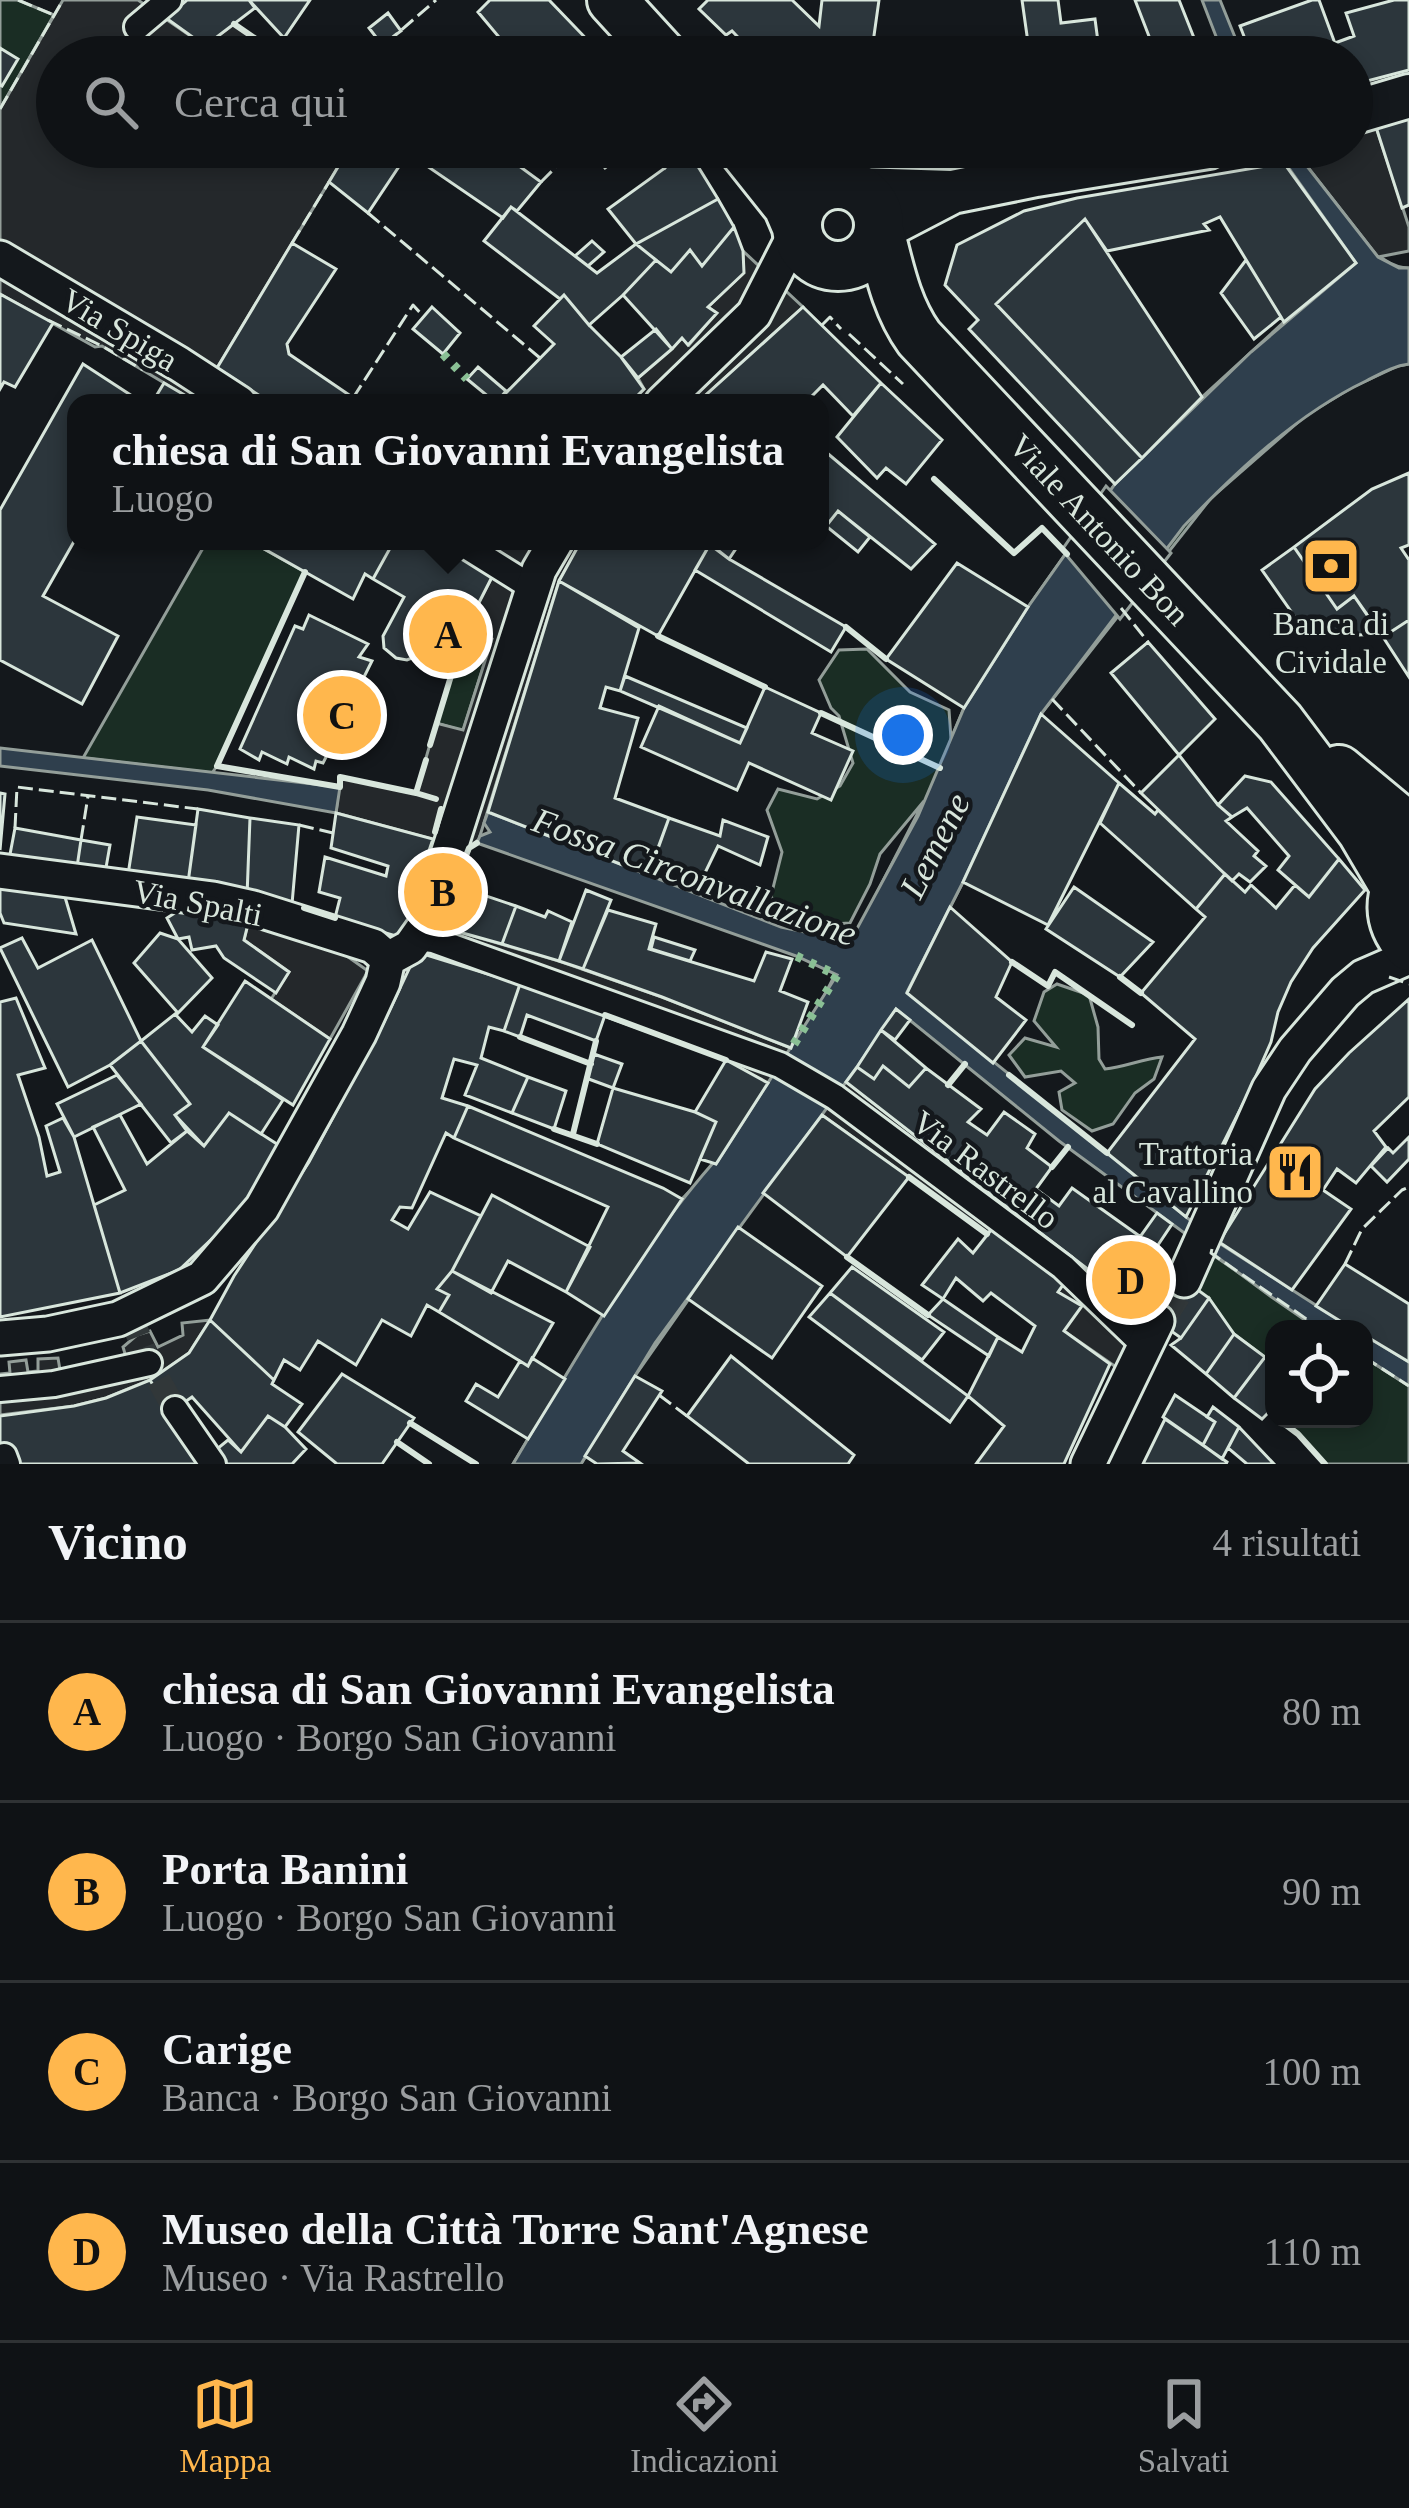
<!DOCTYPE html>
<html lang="it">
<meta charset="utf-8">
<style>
:root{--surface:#0f1215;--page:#181b1e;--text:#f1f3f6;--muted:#9b9ea0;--line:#2f3234;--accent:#ffb74d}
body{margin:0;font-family:Georgia,serif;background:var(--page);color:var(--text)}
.controls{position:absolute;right:36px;bottom:36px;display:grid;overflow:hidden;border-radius:24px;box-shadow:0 6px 18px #0003}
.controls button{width:108px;height:108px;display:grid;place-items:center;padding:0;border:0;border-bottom:3px solid var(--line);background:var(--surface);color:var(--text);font:60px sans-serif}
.you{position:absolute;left:903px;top:735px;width:42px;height:42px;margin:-30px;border:9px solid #fff;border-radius:50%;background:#1a73e8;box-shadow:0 0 0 18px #1a73e833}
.badge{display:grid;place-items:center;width:78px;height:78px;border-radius:50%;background:var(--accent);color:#111;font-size:39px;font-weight:700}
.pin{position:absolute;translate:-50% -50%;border:6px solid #fff;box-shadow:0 3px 12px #0006}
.popup{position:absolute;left:67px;top:394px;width:762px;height:156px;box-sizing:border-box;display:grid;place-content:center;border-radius:24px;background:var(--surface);filter:drop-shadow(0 3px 9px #0005);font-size:39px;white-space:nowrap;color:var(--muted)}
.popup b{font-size:45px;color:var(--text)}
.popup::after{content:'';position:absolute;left:50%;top:100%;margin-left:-24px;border:24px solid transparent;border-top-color:var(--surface)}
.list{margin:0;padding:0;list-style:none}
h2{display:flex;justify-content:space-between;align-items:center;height:156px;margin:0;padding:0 48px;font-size:51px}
h2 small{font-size:39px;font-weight:400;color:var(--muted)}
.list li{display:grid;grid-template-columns:78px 1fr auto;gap:36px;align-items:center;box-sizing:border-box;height:180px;padding:0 48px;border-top:3px solid var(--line)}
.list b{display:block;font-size:45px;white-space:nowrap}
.list p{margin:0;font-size:39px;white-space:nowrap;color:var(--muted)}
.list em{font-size:39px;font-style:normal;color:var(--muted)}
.icon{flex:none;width:66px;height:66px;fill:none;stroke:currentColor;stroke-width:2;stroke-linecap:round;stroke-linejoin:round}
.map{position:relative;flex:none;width:1409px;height:1464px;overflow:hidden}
.search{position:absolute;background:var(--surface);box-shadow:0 6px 18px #0003;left:36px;right:36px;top:36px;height:132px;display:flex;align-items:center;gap:30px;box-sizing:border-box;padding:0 42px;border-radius:66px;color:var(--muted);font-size:45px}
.sheet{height:876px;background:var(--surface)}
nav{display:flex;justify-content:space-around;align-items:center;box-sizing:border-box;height:168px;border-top:3px solid var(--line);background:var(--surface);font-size:33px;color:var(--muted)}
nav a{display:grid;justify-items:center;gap:6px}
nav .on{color:var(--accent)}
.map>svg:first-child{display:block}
</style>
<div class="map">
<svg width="1409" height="1464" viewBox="0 0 1409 1464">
<rect width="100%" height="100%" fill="#14181c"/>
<path fill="#1a2d24" stroke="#939e99" stroke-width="3" d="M0,0H18L54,15L0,109Z
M1366,243C1378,256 1391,268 1409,268V364L1398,366L1351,388L1305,416L1211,498L1041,714L963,882L906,993L857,1067L763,1193L635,1376L581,1464H513L584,1346L682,1199L716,1164L821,1002L924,801L880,854L870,884L850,923L815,925L780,916L771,896L782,852L767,810L778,789L817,799L840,786L853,763L839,716L831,708L819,680L839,650L867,649L910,692L949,710L951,739L964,708L1028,607L1115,484L1202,397L1284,322L1356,263Z
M207,541H250L305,572L217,766L212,773L83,758Z
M465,630L492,639L463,731L436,723Z
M1057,984L1089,995L1098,1027L1099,1059L1105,1069C1125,1067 1142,1059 1162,1057L1154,1079L1135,1093L1113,1124L1092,1131L1062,1110L1059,1092L1075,1083L1061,1071L1025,1077L1009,1055L1025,1038L1056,1047L1034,1021L1044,992Z
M1213,1255L1321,1329H1274V1364L1234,1334L1193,1287Z
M1364,1357L1409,1386V1464H1325L1298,1434L1278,1419H1364Z"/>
<path fill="#24282b" stroke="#939e99" stroke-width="3" d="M63,0H138L205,46L234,24L282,57H57V147H350L217,368L271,403H198L102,346L95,347L0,294V109Z
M1352,113L1376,127L1409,227V251L1378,257L1292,147H1352Z
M743,251L803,307L697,403H630L644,389L638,378L682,338L689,345L716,313L708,307L743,273Z
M434,541H581L559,581L479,839L469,848L455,884L421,874L432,839L336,813L340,777L416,793L436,723L463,730L492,639L465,630L493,575Z
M250,916L292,929L344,954L368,971L330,1039L271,999L289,972L244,940Z
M435,925L559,961L662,997L791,1048L846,1082L1157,1321L1129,1376L1064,1331L1058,1292L1064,1283L994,1225L987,1234L822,1115L726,1060L520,984L430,956Z
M210,1320L189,1353L150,1380L106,1398L74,1406L0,1415V1374L10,1373L9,1362L26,1360L28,1372L38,1371V1359L58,1358L60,1370L126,1357L123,1347L137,1335L150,1331L158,1347L183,1335L182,1323Z"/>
<path fill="#2f3f4d" stroke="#939e99" stroke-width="3" d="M1202,0H1220L1243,57H1224Z
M1274,147H1292L1378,257L1399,268H1409V364C1393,366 1380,374 1366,381C1297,414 1237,471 1184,526L1041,714L963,882L907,992L1216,1241L1353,1329H1318L1273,1298L1059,1141L896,1009L857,1067L655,1343L581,1464H513C574,1362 635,1252 713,1163L716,1164L837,975L796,956L477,843L480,836L490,832L484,823L488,812L781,927L814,934L853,936L918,816L964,708L1028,607L1115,484L1251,352L1356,263Z
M0,748L340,787L336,813L208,790L0,766Z
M1364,1335L1409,1362V1386L1364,1357Z"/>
<path fill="#14181c" stroke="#939e99" stroke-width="3" d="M1106,486L1171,553L1120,619L1062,550Z"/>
<path fill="#2c363c" stroke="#d8e6dc" stroke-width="3" d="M187,0H249L255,8L205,46L166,18Z
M249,0H310L284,38Z
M490,0H549L600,53L595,57H533L527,45L514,55L478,12Z
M708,0H792L819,26L822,0H879L871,57H757L732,31L726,35L699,9Z
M1022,0H1058L1061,23L1095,19L1100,57H1030Z
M1135,0H1179L1200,53L1157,57Z
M1312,0H1319L1340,57H1252L1240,26Z
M1394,0H1409V70L1352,85V57H1340L1335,43L1354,36L1346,13Z
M388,13L401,31L382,45L369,28Z
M884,46L951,55L1008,54L1009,57H881Z
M0,48L18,59L2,86L0,85Z
M1409,117V205L1402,208L1376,127Z
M350,147H493L541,182L517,211L511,207L503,218L408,153L368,213L329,182Z
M588,147H632L605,168Z
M646,147H683L665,168Z
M683,147H686L718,199L636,244L608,209L665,168Z
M927,147L929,156L902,159L901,148Z
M1284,163L1356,263L1284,322L1220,217L1204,224L1209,230L1107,251L1085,219L996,304L1142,458L1115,484L969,329L978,320L945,285L957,245L1024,211L1077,198Z
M718,199L734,227L702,266L690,250L671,272L636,244Z
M511,207L597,273L636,244L656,260L623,295L589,325L564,295L560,299L484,241Z
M1085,219L1202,397L1142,458L996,304Z
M734,227L743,251L744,273L708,307L717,313L688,345L682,338L672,349L623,295L656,260L671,272L690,250L702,266Z
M592,241L604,252L588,266L575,256Z
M292,243L336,269L287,344L289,354L361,403H271L217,368Z
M1246,260L1281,317L1254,339L1221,293Z
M0,294L53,323L15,387L4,382L0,389Z
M564,295L589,325L621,357L644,389L630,403H496L554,344L534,326Z
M432,307L460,333L443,354L413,329Z
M803,307L881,383L853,416L823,385L805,403H697Z
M656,329L672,349L638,378L621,357Z
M83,364L143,403H76V538L43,596L118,636L82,704L0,660V510Z
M478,367L506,391L496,403L467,379Z
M164,383L198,403H152Z
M881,383L942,440L906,484L886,468L877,478L837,437Z
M820,447L935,544L911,569L838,511L820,534Z
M1409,473V545L1401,548L1409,560V620L1383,637L1354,596L1337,609L1294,547L1372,489Z
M838,511L870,537L858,552L826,526Z
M250,541H394L373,579L365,574L353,599Z
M394,541H434L493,575L465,630L443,617L420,655L407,660L396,658L384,648L383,636L404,597L373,579Z
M581,541H705L710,544L658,636L559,581Z
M705,541H741L729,559Z
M710,544L729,559L846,627L831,652L695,570Z
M1294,547L1337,609L1354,596L1380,634L1309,637L1262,570Z
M957,563L1028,607L964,708L886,659Z
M559,581L639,628L620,691L606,687L600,708L638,718L615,798L669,818L648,875L488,812Z
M309,615L368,644L359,657L372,661L358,689L367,695L345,742L336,738L323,763L316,761L314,769L289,757L287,764L262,752L259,760L240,749L295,626L303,629Z
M443,617L465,630L452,651L431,638Z
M1409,620V677L1383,637Z
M1148,642L1215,719L1179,755L1111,673Z
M625,676L747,728L740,743L620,691Z
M765,687L821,713L812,733L853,751L831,800L749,763L737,790L641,747L659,706L740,743Z
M1041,714L1119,783L1048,925L963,882Z
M1179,755L1218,805L1232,817L1226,821L1258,851L1254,856L1266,866L1250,882L1239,874L1232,881L1141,793Z
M1245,776L1271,782L1339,859L1309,897L1278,870L1289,856L1247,808L1232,817L1218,805Z
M1119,783L1155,814L1158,810L1225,874L1196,909L1100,823Z
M0,793L5,794L0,850Z
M198,809L250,818L247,896L187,890Z
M336,813L433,839L421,874L516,906L502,944L409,918L406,939L335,918L340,898L319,892L325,857L386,876L388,866L331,848Z
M137,817L196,825L187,890L127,881Z
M250,818L299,825L292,904L247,896Z
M669,818L720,836L723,820L768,837L760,865L718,846L703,877L655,857Z
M15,828L81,840L76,874L8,865Z
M81,840L110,845L104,879L76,874Z
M1339,859L1365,890L1313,948L1291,982L1278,1012L1271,1042L1249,1092L1186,1217L1107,1153L1195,1039L1141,993L1205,917L1196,909L1225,874L1245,892L1251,885L1276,908L1295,885L1309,897Z
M0,880L62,887L76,934L4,923L0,913Z
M1074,887L1153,942L1120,977L1046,929Z
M586,890L611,900L583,969L559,961Z
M187,905L250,916L244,940L289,972L276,993L224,958L216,946L192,950L189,937L178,939L167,918Z
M516,906L545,917L548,911L572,922L559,961L502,944Z
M950,907L1012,962L996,997L1026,1020L993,1063L907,993Z
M608,910L656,924L649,949L754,981L766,952L792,959L780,991L808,1002L791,1048L662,997L583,969Z
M160,933L178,939L212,978L178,1013L134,963Z
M654,937L695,950L690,961L651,949Z
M22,938L38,968L92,940L141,1041L110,1065L68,1087L0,948Z
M417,952L520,984L504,1031L489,1027L481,1058L528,1077L512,1113L465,1095L477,1065L454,1059L442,1098L468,1106L454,1138L446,1133L412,1208L400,1207L392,1220L408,1229L430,1192L481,1216L452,1271L437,1289L449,1295L439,1312L427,1305L411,1336L382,1320L356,1365L318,1341L300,1370L284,1360L274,1380L210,1320L234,1276L309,1162L383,1024Z
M245,981L330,1039L293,1105L203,1047Z
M520,984L605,1015L596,1041L527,1015L520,1037L504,1031Z
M16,998L45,1068L18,1075L39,1137L47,1176L60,1172L46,1126L63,1118L74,1137L120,1293L0,1317V1002Z
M1409,999V1097L1374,1131L1386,1147L1356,1183L1337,1169L1323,1190L1351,1209L1292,1290L1219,1242L1315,1089L1349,1053Z
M896,1009L910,1020L895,1040L881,1030Z
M175,1014L192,1032L205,1016L218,1025L203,1047L283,1100L261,1134L229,1113L204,1146L175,1115L190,1104L141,1041Z
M881,1030L926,1068L909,1087L883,1066L874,1079L857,1067Z
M141,1041L190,1104L175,1115L187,1131L171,1143L110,1065Z
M594,1054L622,1064L613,1088L586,1078Z
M726,1060L768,1083L716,1164L700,1159L716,1122L695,1112Z
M883,1066L909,1087L926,1068L981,1109L968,1122L987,1135L1004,1112L1035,1134L1027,1148L1052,1167L1017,1215L846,1082L857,1067L874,1079Z
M117,1075L141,1104L74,1137L57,1104Z
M528,1077L566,1091L554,1129L512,1113Z
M613,1088L695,1112L716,1122L690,1183L597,1144Z
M468,1106L663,1188L682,1199L604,1316L566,1292L608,1207L454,1138Z
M229,1113L280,1146L254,1190L237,1215L179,1270L120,1293L94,1205L125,1190L93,1127L120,1115L147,1164L187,1131L204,1146Z
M822,1115L909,1177L847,1257L763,1193Z
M1409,1137V1159L1387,1182L1371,1166L1388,1148L1393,1153Z
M1072,1188L1159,1250L1152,1261L1169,1269L1140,1309L1017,1215L1036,1189L1059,1206Z
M492,1195L590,1247L566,1292L508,1261L491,1293L452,1271Z
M1157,1213L1172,1224L1156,1248L1140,1237Z
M995,1225L1065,1282L1058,1292L1082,1306L1064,1331L1110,1364L1064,1464H976L1004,1426L968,1396L998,1337L1022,1352L1035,1326L991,1293L983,1301L956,1278L943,1299L922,1285L958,1239L973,1253Z
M738,1227L822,1286L772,1358L688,1299Z
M1345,1264L1409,1304V1362L1364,1335V1329H1353L1316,1306Z
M852,1267L944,1332L922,1360L830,1293Z
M1169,1269L1209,1298L1181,1338L1140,1309Z
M452,1271L553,1323L528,1366L439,1312L449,1295L437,1289Z
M830,1293L968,1396L950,1422L809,1317Z
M1209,1298L1234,1334L1206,1374L1171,1345L1181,1338Z
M943,1299L998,1337L989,1356L928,1315Z
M210,1320L274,1380L272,1384L302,1404L285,1427L268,1416L241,1452L192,1397L169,1413L150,1380L189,1353Z
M1234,1334L1265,1357L1234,1398L1206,1374Z
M731,1356L854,1455L848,1464H749L687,1416Z
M1265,1357L1274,1364V1407L1262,1419L1234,1398Z
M532,1358L565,1379L528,1439L466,1401L476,1384L498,1397L520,1361L528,1366Z
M342,1374L414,1418L382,1464H337L298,1432Z
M635,1376L662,1391L623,1451L640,1463L597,1464L585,1456Z
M150,1380L201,1464H15L0,1456V1416L74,1406L106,1398Z
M1175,1395L1215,1422L1203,1445L1163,1417Z
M1213,1407L1239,1427L1222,1459L1203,1445L1215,1422L1207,1417Z
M268,1416L285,1427L306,1449L292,1464H223L212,1453L228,1440L241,1452Z
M1165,1419L1227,1462L1226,1464H1143Z
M1239,1427L1274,1464H1247L1228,1448Z"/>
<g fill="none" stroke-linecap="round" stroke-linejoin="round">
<path stroke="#313739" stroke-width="24" stroke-dasharray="24 12" stroke-linecap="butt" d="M130,1314L149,1363L175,1409"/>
<path stroke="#313739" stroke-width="33" stroke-dasharray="33 16" stroke-linecap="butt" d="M427,923L440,879
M1157,1321L1184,1280"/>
<defs>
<path id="pedestrian" d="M137,27L169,0
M458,541L533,588
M418,938L433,940L780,1065L835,1097L1063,1267L1146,1347
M0,1389L54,1384L149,1363
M175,1409L213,1464
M4,1456L7,1464"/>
<path id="minor" d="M0,258L179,364L239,403
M662,403L754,314L797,230
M0,871L213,899L253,908L373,946L388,959
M440,879L539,570L556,541
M388,959L410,947L427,923
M1184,1280L1269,1089L1295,1050L1345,992L1363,977L1409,957
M0,1338L48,1334L118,1319L202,1278L262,1208L359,1034L383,982L388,959
M1088,1464L1157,1321"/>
<path id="tertiary" d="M1352,113L1409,96
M858,189L951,192
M879,230L952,192L1036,175L1208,147"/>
<path id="secondary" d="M612,0L664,57
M741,147L788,206L797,227
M782,147L825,186
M797 225a41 41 0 1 1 82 0a41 41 0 1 1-82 0Z
M879,230C889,268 896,306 919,338L1280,722L1362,831L1395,887
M1339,770L1409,828
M1409,869C1386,894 1388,922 1409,946"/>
</defs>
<use href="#pedestrian" stroke="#d8e6dc" stroke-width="30"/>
<use href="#minor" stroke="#d8e6dc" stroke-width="39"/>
<use href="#tertiary" stroke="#d8e6dc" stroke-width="48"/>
<use href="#secondary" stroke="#d8e6dc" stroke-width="54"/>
<use href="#pedestrian" stroke="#14181c" stroke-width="24"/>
<use href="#minor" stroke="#14181c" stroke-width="33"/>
<use href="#tertiary" stroke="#14181c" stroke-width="42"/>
<use href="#secondary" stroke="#14181c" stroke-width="48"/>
<path stroke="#8ac095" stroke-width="9" stroke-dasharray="6 9" stroke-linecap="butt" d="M443,354L467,379
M794,1044L837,975L796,956"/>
<path stroke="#d8e6dc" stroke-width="3" stroke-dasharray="15 6" stroke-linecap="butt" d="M18,0L54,15
M370,57L436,0
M0,109L63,0
M541,182L576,147
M368,213L540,358
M292,243L329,182
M48,320L102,346L143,370
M822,325L830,317L841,329
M849,334L903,384
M353,398L413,305L424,317
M1121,608L1148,642
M1052,699L1141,793
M299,825L333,833
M15,828L17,787L198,809
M81,840L88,796
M1389,977L1409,984
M1212,1249L1211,1253L1321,1329
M1345,1264L1362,1229L1402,1190L1409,1187
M1364,1357L1409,1386
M659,1395L687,1416"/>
<path stroke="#d8e6dc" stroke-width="6" d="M234,24L282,57
M934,479L1014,553L1042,528L1067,554
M305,572L217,766L340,787V777L416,793L426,760
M846,627L886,659
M658,636L765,687
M821,713L940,768
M430,745L465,630
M416,793L436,799
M435,832L441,809
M455,884L469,848L477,843
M304,908L335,918
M1012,962L1048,986L1055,972L1132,1025
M1120,977L1141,993
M605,1015L726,1060
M520,1037L591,1064
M1009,1075L1107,1153
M948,1085L965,1064
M554,1129L597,1144
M573,1134L596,1041
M1052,1167L1068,1147
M909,1177L987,1234
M847,1257L928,1315
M1278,1419L1298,1434L1325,1464
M410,1423L476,1464
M397,1442L429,1464"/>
</g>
<defs>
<symbol id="bank-square" viewBox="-11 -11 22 22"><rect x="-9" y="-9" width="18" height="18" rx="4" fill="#ffb74d" stroke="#14181c"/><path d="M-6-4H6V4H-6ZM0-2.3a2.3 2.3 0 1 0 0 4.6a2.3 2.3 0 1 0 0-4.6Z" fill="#111"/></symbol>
<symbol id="restaurant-square" viewBox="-11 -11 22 22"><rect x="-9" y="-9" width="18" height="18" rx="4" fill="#ffb74d" stroke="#14181c"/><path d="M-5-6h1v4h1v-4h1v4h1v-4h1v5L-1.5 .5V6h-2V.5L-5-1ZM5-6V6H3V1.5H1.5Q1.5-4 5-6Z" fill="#111"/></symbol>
</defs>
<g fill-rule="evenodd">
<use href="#bank-square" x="1298" y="533" width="66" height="66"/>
<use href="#restaurant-square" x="1262" y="1139" width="66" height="66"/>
</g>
<g text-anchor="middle" stroke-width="9" stroke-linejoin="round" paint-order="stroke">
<g font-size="33" fill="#d8e6dc" stroke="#14181c">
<text transform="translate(120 329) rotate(31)" y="12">Via Spiga</text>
<text transform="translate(1100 529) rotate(47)" y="12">Viale Antonio Bon</text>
<text transform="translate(198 902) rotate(11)" y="12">Via Spalti</text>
<text transform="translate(986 1169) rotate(37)" y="12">Via Rastrello</text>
</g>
<g font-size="33" fill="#d8e6dc" stroke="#14181c">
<text x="1331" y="635">Banca di<tspan x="1331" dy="38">Cividale</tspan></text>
<text x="1253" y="1165" text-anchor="end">Trattoria<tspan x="1253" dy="38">al Cavallino</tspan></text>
</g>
<g font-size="36" font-style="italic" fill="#d8e6dc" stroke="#14181c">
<text transform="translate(934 845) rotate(-63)" y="13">Lemene</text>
<text transform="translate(695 876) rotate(20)" y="13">Fossa Circonvallazione</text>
</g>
</g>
</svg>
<div class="controls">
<button><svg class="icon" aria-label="locate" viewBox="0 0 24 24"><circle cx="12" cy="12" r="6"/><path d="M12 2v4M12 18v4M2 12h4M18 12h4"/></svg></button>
</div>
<div class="you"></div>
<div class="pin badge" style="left:448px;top:634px">A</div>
<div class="popup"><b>chiesa di San Giovanni Evangelista</b>Luogo</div>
<div class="pin badge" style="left:443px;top:892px">B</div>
<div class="pin badge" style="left:342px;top:715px">C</div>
<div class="pin badge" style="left:1131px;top:1280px">D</div>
<div class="search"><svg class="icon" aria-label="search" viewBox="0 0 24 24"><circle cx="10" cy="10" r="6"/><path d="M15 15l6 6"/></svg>Cerca qui</div>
</div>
<section class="sheet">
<h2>Vicino<small>4 risultati</small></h2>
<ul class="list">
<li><span class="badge">A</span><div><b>chiesa di San Giovanni Evangelista</b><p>Luogo · Borgo San Giovanni</p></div><em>80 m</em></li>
<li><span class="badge">B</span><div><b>Porta Banini</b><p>Luogo · Borgo San Giovanni</p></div><em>90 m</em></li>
<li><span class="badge">C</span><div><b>Carige</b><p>Banca · Borgo San Giovanni</p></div><em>100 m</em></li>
<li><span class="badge">D</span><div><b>Museo della Città Torre Sant'Agnese</b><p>Museo · Via Rastrello</p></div><em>110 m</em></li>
</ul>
</section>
<nav>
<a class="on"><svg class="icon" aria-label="map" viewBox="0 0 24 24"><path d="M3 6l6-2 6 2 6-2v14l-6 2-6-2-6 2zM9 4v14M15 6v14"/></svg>Mappa</a>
<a><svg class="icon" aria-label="directions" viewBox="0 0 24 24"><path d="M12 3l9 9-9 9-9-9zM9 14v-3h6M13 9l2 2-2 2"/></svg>Indicazioni</a>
<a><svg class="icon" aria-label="saved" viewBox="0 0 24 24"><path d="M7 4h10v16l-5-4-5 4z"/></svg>Salvati</a>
</nav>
